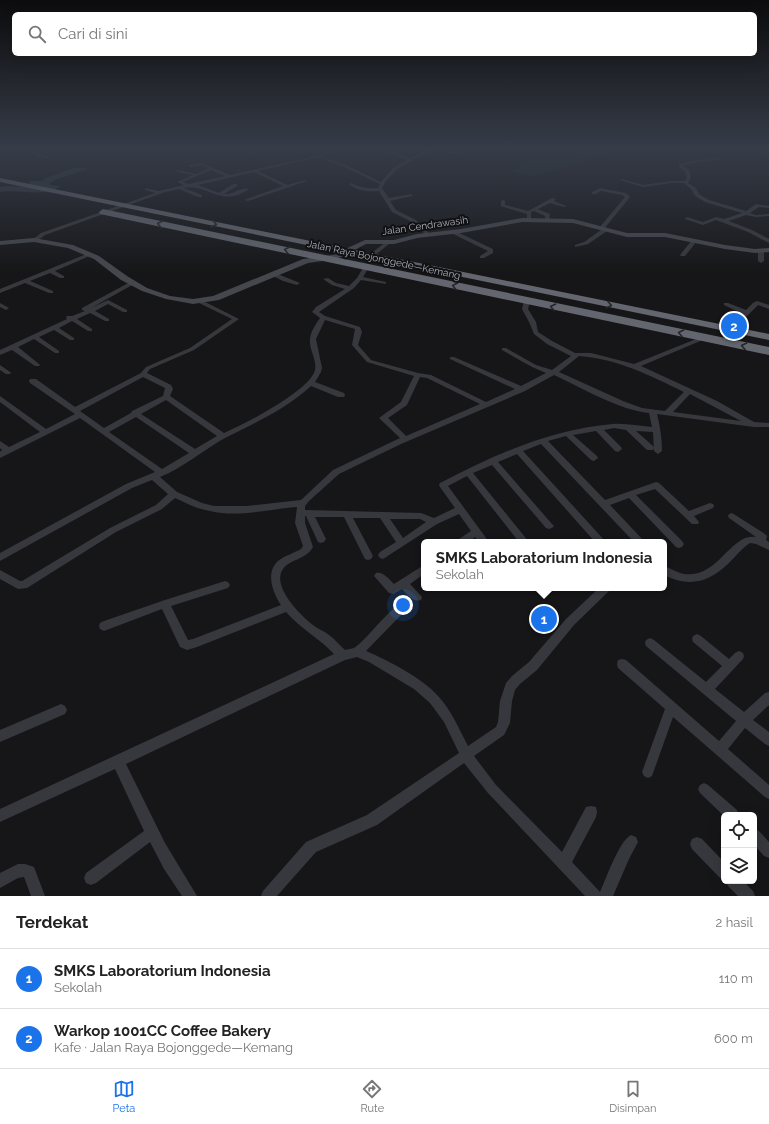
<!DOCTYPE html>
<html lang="id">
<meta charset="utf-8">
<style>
:root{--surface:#fff;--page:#f6f6f6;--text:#222;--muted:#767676;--line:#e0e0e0;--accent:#1a73e8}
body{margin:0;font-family:Raleway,sans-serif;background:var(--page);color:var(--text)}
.controls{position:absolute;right:12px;bottom:12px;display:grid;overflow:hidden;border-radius:6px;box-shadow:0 4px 16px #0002}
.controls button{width:36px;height:36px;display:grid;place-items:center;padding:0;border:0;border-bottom:1px solid var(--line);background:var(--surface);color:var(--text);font:20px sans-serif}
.you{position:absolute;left:403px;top:605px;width:14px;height:14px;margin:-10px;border:3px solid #fff;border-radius:50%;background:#1a73e8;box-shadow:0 0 0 6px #1a73e833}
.badge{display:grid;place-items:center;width:26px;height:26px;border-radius:50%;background:var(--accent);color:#fff;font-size:13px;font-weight:700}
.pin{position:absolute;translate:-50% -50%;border:2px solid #fff;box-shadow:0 1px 4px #0006}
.popup{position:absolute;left:421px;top:539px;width:246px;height:52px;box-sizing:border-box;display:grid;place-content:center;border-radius:6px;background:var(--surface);filter:drop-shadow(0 1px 3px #0005);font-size:13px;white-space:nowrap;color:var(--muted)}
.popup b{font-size:15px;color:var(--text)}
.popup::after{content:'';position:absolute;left:50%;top:100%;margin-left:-8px;border:8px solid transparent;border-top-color:var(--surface)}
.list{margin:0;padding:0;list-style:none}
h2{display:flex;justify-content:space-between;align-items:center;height:52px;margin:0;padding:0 16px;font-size:17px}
h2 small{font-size:13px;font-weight:400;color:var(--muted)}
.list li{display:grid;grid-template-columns:26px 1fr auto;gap:12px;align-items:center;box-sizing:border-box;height:60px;padding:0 16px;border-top:1px solid var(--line)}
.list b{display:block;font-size:15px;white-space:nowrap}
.list p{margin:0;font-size:13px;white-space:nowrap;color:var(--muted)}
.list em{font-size:13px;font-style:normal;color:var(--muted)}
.icon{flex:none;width:22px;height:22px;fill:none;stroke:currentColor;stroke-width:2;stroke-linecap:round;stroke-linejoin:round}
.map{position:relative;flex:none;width:769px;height:896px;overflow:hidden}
.search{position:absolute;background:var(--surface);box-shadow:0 4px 16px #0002;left:12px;right:12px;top:12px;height:44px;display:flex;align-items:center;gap:10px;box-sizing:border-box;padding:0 14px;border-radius:6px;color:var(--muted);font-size:15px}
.sheet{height:172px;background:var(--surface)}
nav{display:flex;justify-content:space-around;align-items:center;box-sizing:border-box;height:56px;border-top:1px solid var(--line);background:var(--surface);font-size:11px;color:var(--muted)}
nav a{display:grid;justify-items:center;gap:2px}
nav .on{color:var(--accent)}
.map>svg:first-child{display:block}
</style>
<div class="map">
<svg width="769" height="896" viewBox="0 0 769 896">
<rect width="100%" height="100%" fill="#161618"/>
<path fill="#1e261f" d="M566,149H631L593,158L538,175L528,176L510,171L549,151H562Z"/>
<path fill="#2c353c" d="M73,168H85L86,170L59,178L50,183V185L61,186C44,198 19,189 0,192V187L7,186L28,187L30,181H43L44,179Z"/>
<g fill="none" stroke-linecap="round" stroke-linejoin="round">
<path fill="#37383d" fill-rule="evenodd" d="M28,149H32L50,158C45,160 31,154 28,149Z
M336,149H341L321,156L348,166L381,182L393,168L407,160L379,149H384L410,158L429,149H438L464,154L462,155L433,150L411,161L396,170L386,181L382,188L389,198L412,194V196L390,201L396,210L416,220L430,234L427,236L412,222L392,212L379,191C369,192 357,191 349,184L351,183C360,187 367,189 378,188L380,184L346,168L318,157L258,171L287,185L305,180L307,181L248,201L244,200L283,186L254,172L198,185L219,193L233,184H237V186L224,194C233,195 242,186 249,189C220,209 208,183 184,188L202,195V197H198L179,189L165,192L45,235L37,241L32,240L41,233L155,193L145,190V188L159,191L184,185L177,182L193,175L177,172V170L197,174L208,168L202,165L191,167H190V165L202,163L230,175L307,158ZM211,170L225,176L189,184L183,182Z
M590,149H595L582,156L579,155Z
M721,157L722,159L693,163L683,166L689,170L691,177L688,183L696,188L699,194L709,200L746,211L756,204L769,206V208L759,207L750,213L756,215L769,214V216L756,217L746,215L729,221L752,230L769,239V243L748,232L716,220L703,225L685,219V218L687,217L703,222L716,217L724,219L742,213L705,202L695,196L692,190L684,183H672L643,187L620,180L622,179L643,185L672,181H685L687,177L685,172L679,167V165L692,161Z
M600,188L626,193L630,197L604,229H607V231L588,244L575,247V245L584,242L601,230L598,229L599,228L625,197L622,195L601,191L596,194H592V192Z
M552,198L556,199L554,201L566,206L564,207L550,203L538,209L550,214L549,220L547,221L545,220V216L534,211L531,212V220L529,221L527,220V214L501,206V201L503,200L505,201V205L528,211Z
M451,231H455L493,249V253L484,258H480V256L488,251L451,233Z
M692,240L697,241L685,256H681L680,255Z
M387,241L389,242V244L373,257H369V255Z
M761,249L764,251V261L761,263L758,261V251Z
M89,253L94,254L55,271L64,276V278H60L50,273L30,281L53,291V293H49L25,283L0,293V289Z
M366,265L369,267L363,277L386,282V284L361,280L354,288L319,312L325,316L360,327L362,332L358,345L371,360L418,373L431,375L486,402L515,389L450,359V357H454L521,386L546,373L532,367L502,350V348H506L536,365L552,370L571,356L547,344L534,334L529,322L522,309L524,301L527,299L530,301L528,309L536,322L538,332L552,341L575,353H591L634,364L701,337H705V339L641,366L717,401L754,422L769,423V427H754L657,414C660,426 662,438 662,451L658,454L654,451L653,432L636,431L653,446L654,448L653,450H647L626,430L614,428L604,430L621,447L622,449L618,452L615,451L596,431L573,435L597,456L598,458L594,461L591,460L566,436L548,441L605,500L656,482L659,483L689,511L710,503L713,504L714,506L713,508L694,516L699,522L698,524H692L655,489L636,495L682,541L684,544L682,547L679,548L676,547L629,498L610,505L645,542H634L541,444L523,451L606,542H595L517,454L498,462L552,524L554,526L552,528L549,529L546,528L492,465L473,473L529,542H519L467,476L448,486L489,542H479L475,537L469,542H457L459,539L471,531L459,514L437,524L383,559L380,558L378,555L380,552L396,542L380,518H353L373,556L371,559L368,560L365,559L344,517H315L326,539L324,542L321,543L318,542L306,516H305V523L313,547C306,560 290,559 283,569C271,586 300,615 313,625C318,629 324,631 329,635C335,639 339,645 345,650C347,649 352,649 354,648C367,641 397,596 411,601L412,604L411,607L400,616L366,651C387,660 423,678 438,696C452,711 459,729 468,746L496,727L498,722L500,701L506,683L512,676L529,662L566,619L599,588H611L609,591L574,625L537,670L520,684L515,690L512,701L510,723L504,735L474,756L496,785L562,852L586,807L591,806L596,807L597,812L596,817L572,862L600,892C606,879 619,841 631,835L636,837L638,842L629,859L613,896H585L488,793L464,763L377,825L316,852L277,896H261L263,891L306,842L367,815L459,753L444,722L430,703L414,689L369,662L357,657L345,660L126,764L165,843L197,896H182L164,869L150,842L96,883L91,885L86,883L84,878L86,873L144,831L115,769L0,822V809L334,654C319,638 301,629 286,612L197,647L187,650L180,647L162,609L104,631L100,629L99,626L100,623L104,621L165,600L225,581L228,582L230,585L228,588L171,606L188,640L193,639L281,605C273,593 265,573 278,561C284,556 294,553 301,549L303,546L295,523L297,507C268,509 238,518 210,511C197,509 186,503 175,498L162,509L116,532L27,588L18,589L0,579V570L20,581H22L110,528L156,505L168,494L152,480L132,488L0,561V553L126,484L155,472L80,418L0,458V452L2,450L0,448V441L9,447L40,432L0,402V396L46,429L75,414L30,383L29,381L30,379H36L75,407L141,373L146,367L190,348L232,319L199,303L198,302L201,300L239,319L194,350L150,369L147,373L171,385L173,389L170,396L224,433C243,425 311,390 315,370C317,359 309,350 310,340C310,332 316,324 320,318L312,312L316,307L345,289L332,285L323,279L328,278L336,283L349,286L357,278L364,266ZM325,320L355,329L352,345L367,362L414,376L401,402L379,418L400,438L333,470L301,500L247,506H214L202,503L177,492L160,477C183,468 203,450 225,438C255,423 286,409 311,386L338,397H344L345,395L344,393L315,382L321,372L322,368L316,339ZM579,356C618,359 649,375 684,392L665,411L642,408L623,401L559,372ZM554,375C582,388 619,410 649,413L652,427C639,426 625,423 613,424C551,429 494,455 440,483L439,485L440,487L455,508L434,518L421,513L305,510V506L309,501L339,474L401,444L525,391ZM143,377L165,388L163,396L132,411L131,413L104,428L80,411ZM420,377L427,378L480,404L406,436L388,418L407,405ZM690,394L741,421L673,412ZM166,400L217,436L195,449L141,414ZM136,417L189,453L162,469L109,432ZM390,519H420L426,522L403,538Z
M271,273H275L300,283L297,285L283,281L271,275Z
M132,281L135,283L134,284L91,308L108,300L127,310V312H123L108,304L95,311L109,319V321H105L90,313L77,319L92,329V331H88L72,321L59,328L74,338V340H70L54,330L39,337L59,351V353H55L34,339L18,347L39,364L40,365L39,366H35L12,350L0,355V350L67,319L66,317L67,316H72L85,311L82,310V308Z
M757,301L769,305V309L758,305L747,316L721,329L718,327L724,322L743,314L724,305V303H728L746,310L753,303Z
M0,303L9,308L6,310L0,307Z
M0,365L10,372L11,373L10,374H6L0,370Z
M732,513L765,534L767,536L766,540L769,542V550L756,544L750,543C742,548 736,556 729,563C709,582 690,588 664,575V566C671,568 677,573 684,574C718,579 731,532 756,537L729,518L728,516L729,514Z
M424,565V574L410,584L422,597L421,600C413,603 407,594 402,589L393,594L389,593L374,576L376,573C383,571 389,579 394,584Z
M697,634L701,636L729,659L735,653L739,651L743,653L744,656L743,659L715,689L744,712L765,693L769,692V705L753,720L769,732V746L765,744L745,728L728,749L769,785V799L765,797L673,717L652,776L648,778L644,776L642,772L665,709L618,668L617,664L618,660L622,659L626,660L719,741L736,721L646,646L645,643L646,640L650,638L654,640L706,682L722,666L693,642L692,639L693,636Z
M61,704L65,706L67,710L65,714L0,742V730Z
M704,783L708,785L737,810L738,815H724V816L700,793L698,789L700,785Z
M754,829L759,831L769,842V858L764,856L754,845Z
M697,837L702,839L724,862V879L719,877L692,849L690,844L692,839Z
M18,864H25L34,867L45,896H31L24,877L18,878L0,888V873Z
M726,881H743L753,891L755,896H738L728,886Z"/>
<path fill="#45474d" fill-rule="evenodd" d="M522,218L573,219L627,233H665L725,245L755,249L769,248V252L755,253L725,249L665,237H627L573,223L522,222L461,233L417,238L394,244H366L337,259L308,263L219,300L193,304L166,299L142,291L121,280L94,259L68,248L34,242L0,245V241L34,238L73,245L99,256L127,276L147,288L170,296L193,299L213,296L303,259L332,255L365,240H394L417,234L461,229Z"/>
<path fill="#63666e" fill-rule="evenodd" d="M0,178L769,334V340L0,182Z
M103,209L769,347V355L100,214L99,212Z"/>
</g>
<defs><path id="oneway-chevron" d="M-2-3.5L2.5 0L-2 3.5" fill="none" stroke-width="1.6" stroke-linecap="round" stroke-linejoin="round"/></defs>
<g stroke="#26262a">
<use href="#oneway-chevron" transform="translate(160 224) rotate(-168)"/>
<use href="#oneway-chevron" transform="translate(214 224) rotate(11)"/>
<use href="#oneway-chevron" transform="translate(287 250) rotate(-168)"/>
<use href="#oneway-chevron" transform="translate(455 286) rotate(-168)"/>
<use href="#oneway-chevron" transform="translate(609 305) rotate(12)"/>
<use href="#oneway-chevron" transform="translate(553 307) rotate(-168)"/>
<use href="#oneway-chevron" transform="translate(681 333) rotate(-168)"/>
<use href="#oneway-chevron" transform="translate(744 346) rotate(-168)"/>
</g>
<linearGradient id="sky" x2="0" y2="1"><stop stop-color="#0c0c0d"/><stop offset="0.54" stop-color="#363c48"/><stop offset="1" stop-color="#363c48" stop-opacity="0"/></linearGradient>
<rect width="769" height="274" fill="url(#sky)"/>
<g text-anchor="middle" stroke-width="4" stroke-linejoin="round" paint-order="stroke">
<g font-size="10" fill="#a8adb8" stroke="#111113">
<text transform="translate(425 225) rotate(-8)" y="4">Jalan Cendrawasih</text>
<text transform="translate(384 259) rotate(12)" y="4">Jalan Raya Bojonggede—Kemang</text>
</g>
</g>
</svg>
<div class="controls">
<button><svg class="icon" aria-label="locate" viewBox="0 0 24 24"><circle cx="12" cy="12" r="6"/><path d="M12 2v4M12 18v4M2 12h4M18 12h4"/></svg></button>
<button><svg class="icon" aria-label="layers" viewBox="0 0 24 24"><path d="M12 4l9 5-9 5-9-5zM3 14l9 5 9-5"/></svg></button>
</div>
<div class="you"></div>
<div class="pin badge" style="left:544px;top:619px">1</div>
<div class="popup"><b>SMKS Laboratorium Indonesia</b>Sekolah</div>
<div class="pin badge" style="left:734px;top:326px">2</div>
<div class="search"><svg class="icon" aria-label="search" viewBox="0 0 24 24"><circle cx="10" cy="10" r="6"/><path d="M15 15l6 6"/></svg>Cari di sini</div>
</div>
<section class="sheet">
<h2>Terdekat<small>2 hasil</small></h2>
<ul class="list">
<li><span class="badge">1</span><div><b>SMKS Laboratorium Indonesia</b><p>Sekolah</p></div><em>110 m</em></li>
<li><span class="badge">2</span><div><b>Warkop 1001CC Coffee Bakery</b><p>Kafe · Jalan Raya Bojonggede—Kemang</p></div><em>600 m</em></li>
</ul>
</section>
<nav>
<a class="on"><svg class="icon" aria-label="map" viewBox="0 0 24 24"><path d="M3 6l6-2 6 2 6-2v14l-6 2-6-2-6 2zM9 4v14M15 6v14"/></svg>Peta</a>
<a><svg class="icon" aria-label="directions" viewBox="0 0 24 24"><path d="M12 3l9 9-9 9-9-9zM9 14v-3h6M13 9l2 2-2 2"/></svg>Rute</a>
<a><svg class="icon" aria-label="saved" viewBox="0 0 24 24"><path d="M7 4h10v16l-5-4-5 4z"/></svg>Disimpan</a>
</nav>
